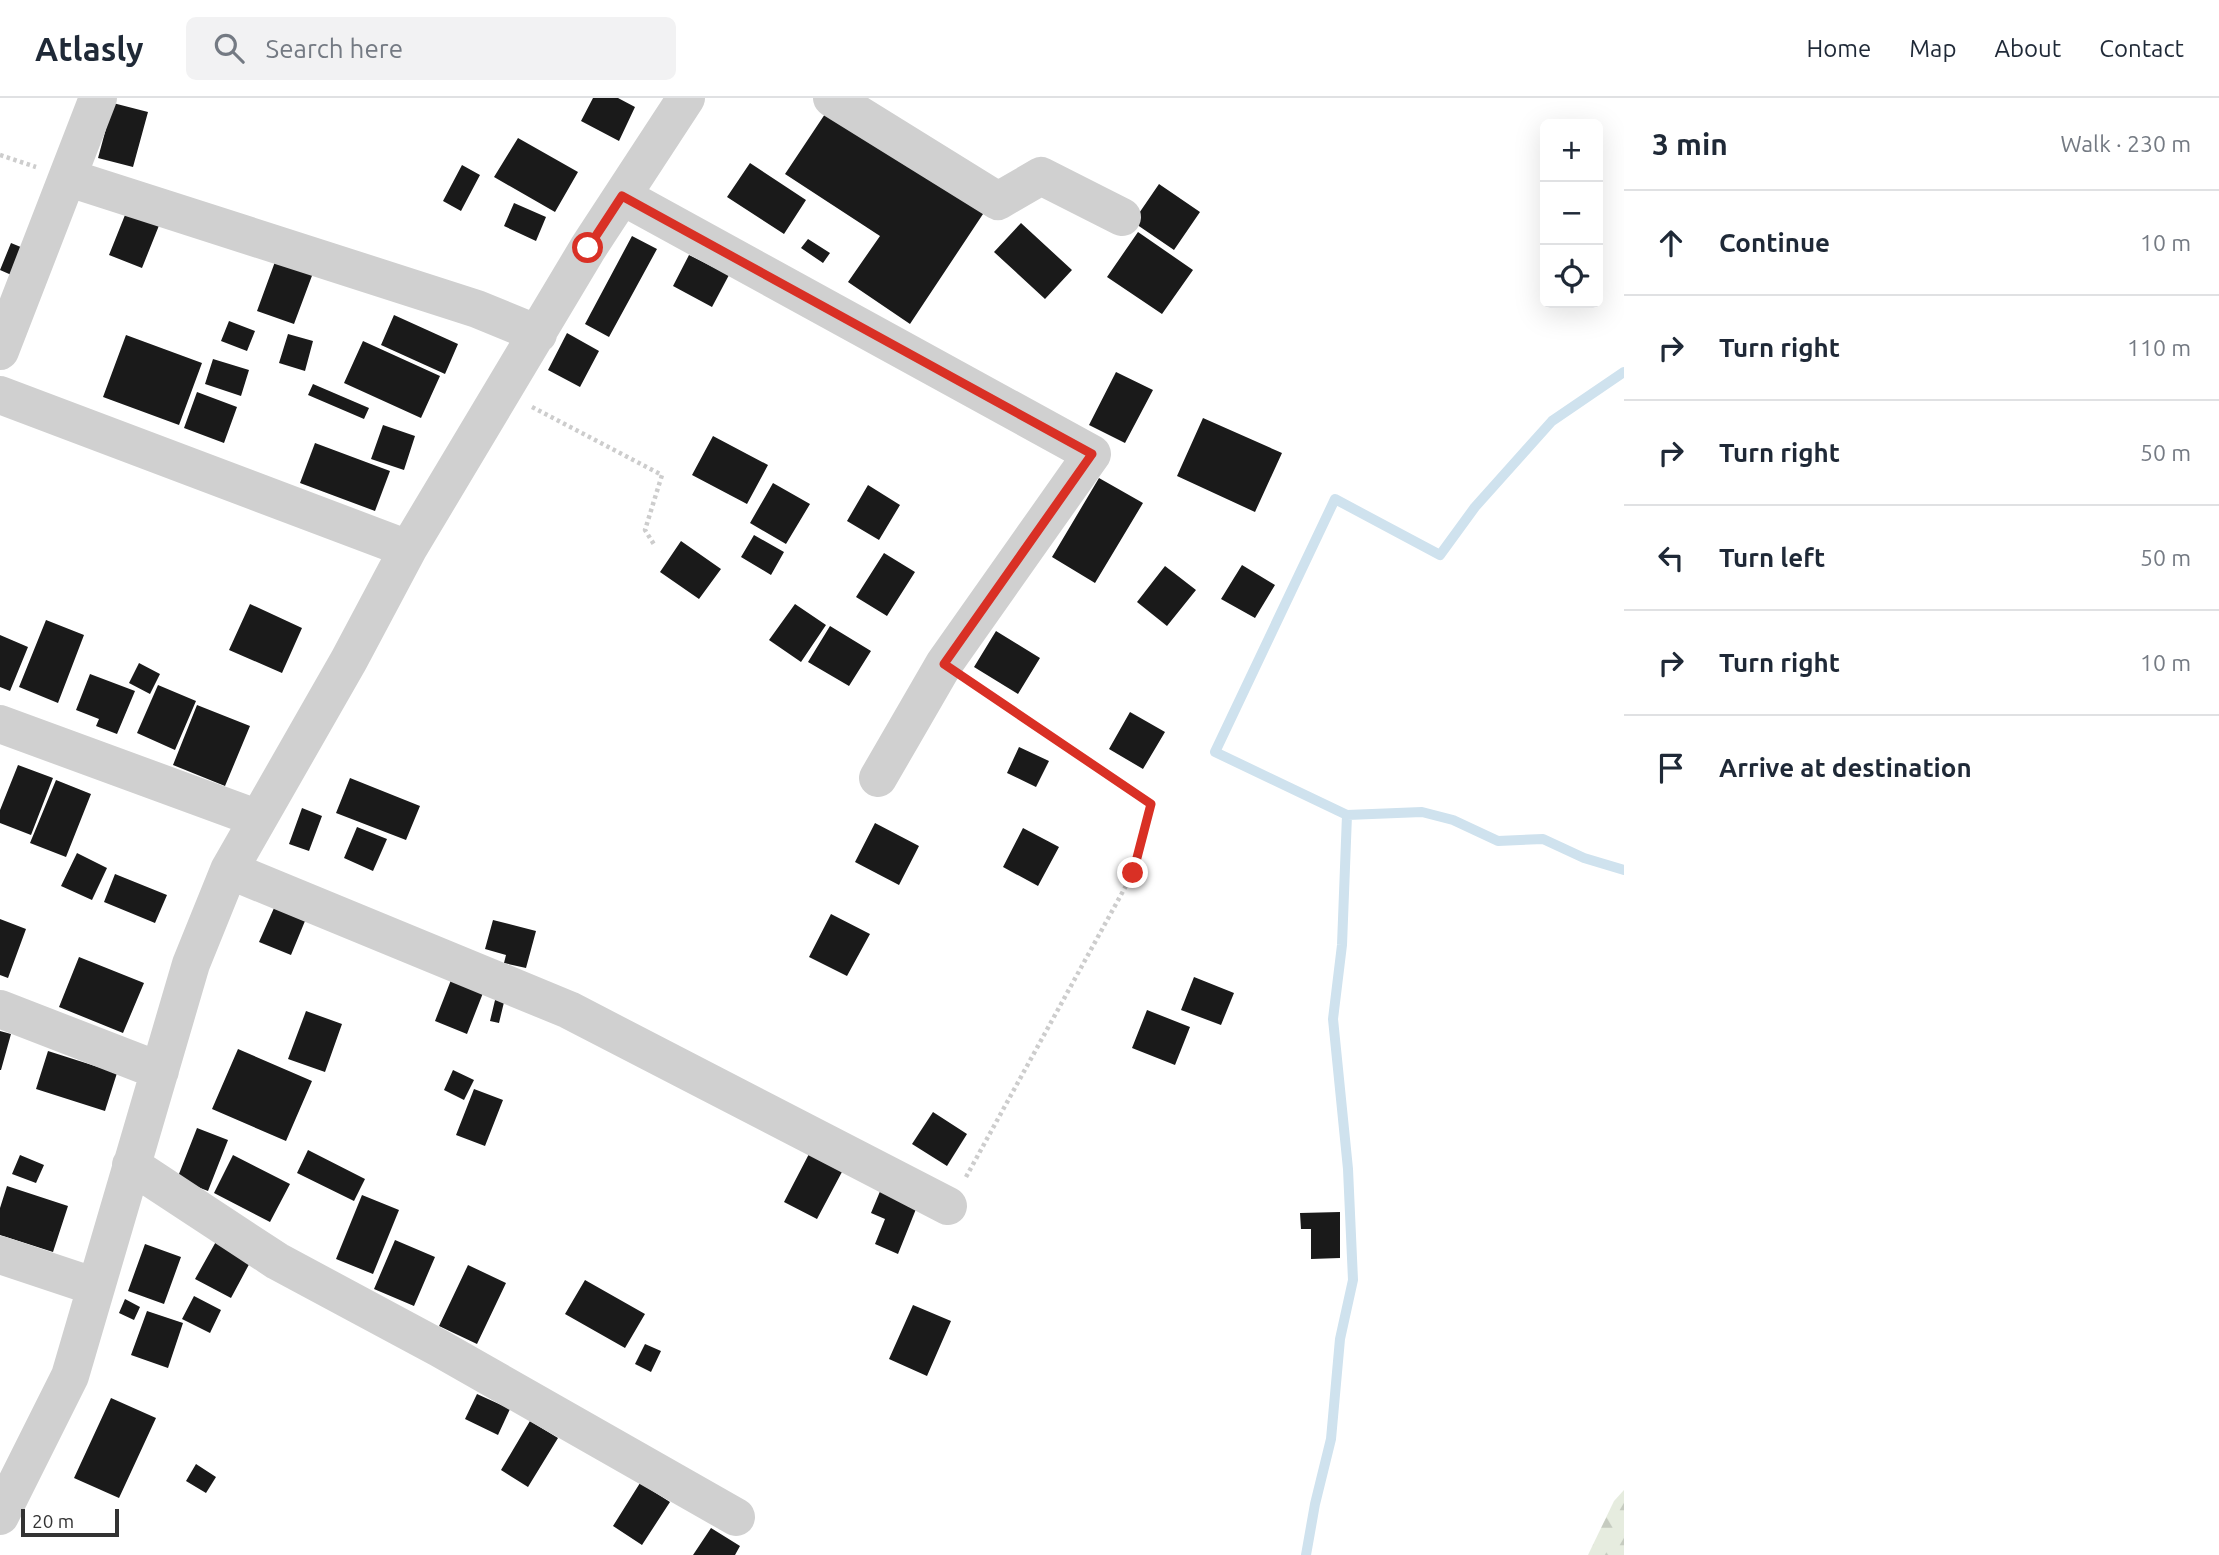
<!DOCTYPE html>
<meta charset="utf-8">
<style>
:root{--surface:#fff;--page:#f2f2f3;--text:#1f2937;--muted:#747a83;--line:#e0e1e3}
body{margin:0;font-family:Ubuntu,sans-serif;background:var(--page);color:var(--text)}
.controls{position:absolute;right:21px;top:21px;display:grid;overflow:hidden;border-radius:10px;box-shadow:0 7px 28px #0002}
.controls button{width:63px;height:63px;display:grid;place-items:center;padding:0;border:0;border-bottom:2px solid var(--line);background:var(--surface);color:var(--text);font:35px sans-serif}
.scale{position:absolute;left:21px;bottom:18px;width:98px;box-sizing:border-box;padding-left:7px;border:4px solid #333;border-top:0;font-size:19px;line-height:24px;white-space:nowrap;color:#333;-webkit-text-stroke:5px #fff;paint-order:stroke}
.stop{position:absolute;width:21px;height:21px;margin:-16px;border:5px solid #d93025;border-radius:50%;background:#fff}
.stop.end{background:#d93025;border-color:#fff;box-shadow:0 2px 7px #0008}
.list{margin:0;padding:0;list-style:none}
h2{display:flex;justify-content:space-between;align-items:center;height:91px;margin:0;padding:0 28px;font-size:30px}
h2 small{font-size:23px;font-weight:400;color:var(--muted)}
.list li{display:grid;grid-template-columns:46px 1fr auto;gap:21px;align-items:center;box-sizing:border-box;height:105px;padding:0 28px;border-top:2px solid var(--line)}
.list b{display:block;font-size:26px;white-space:nowrap}
.list em{font-size:23px;font-style:normal;color:var(--muted)}
.icon{flex:none;width:38px;height:38px;fill:none;stroke:currentColor;stroke-width:2;stroke-linecap:round;stroke-linejoin:round}
.map{position:relative;flex:none;width:1624px;height:1457px;overflow:hidden}
header{display:flex;align-items:center;gap:42px;box-sizing:border-box;height:98px;padding:0 35px;background:var(--surface);border-bottom:2px solid var(--line)}
header strong{font-size:33px}
nav{display:flex;gap:38px;margin-inline-start:auto;font-size:24px}
.search{width:490px;height:63px;background:var(--page);display:flex;align-items:center;gap:18px;box-sizing:border-box;padding:0 24px;border-radius:10px;color:var(--muted);font-size:26px}
main{display:flex}
aside{flex:1;background:var(--surface)}
.map>svg:first-child{display:block}
</style>
<header>
<strong>Atlasly</strong>
<div class="search"><svg class="icon" aria-label="search" viewBox="0 0 24 24"><circle cx="10" cy="10" r="6"/><path d="M15 15l6 6"/></svg>Search here</div>
<nav><a>Home</a><a>Map</a><a>About</a><a>Contact</a></nav>
</header>
<main>
<div class="map">
<svg width="1624" height="1457" viewBox="0 0 1624 1457">
<defs>
<pattern id="forest-firs" width="22" height="20" patternUnits="userSpaceOnUse" patternTransform="scale(1.75)"><rect width="22" height="20" fill="#e6ecdf"/><path d="M5 1l3.5 6h-7zM16 11l3.5 6h-7z" fill="#c6cbc0"/></pattern>
</defs>
<rect width="100%" height="100%" fill="#fff"/>
<path fill="url(#forest-firs)" d="M1624,1392V1457H1588L1614,1403Z"/>
<g fill="none" stroke-linecap="round" stroke-linejoin="round">
<path stroke="#cfe2ee" stroke-width="10" d="M1347,717L1422,714L1453,722L1498,743L1543,741L1584,760L1624,772
M1306,1457L1315,1406L1331,1341L1340,1241L1353,1182L1348,1071L1333,921L1342,847L1347,717L1215,654L1335,401L1440,457L1475,409L1552,323L1624,274"/>
</g>
<path fill="#1a1a1a" d="M593,0H618L635,9L619,43L581,23Z
M113,5L148,14L133,69L98,60Z
M829,10L985,113L910,226L848,184L880,138L785,76Z
M518,40L578,74L555,114L494,79Z
M750,65L806,102L784,136L727,99Z
M462,67L480,77L461,113L443,103Z
M1159,86L1200,114L1174,152L1133,124Z
M514,105L546,119L536,143L504,128Z
M127,112L160,125L142,170L109,157Z
M1021,125L1072,172L1045,201L994,154Z
M1138,134L1193,172L1162,216L1107,179Z
M632,138L657,151L609,239L585,226Z
M808,141L830,155L823,165L801,150Z
M11,145L28,152L16,179L0,172Z
M689,157L729,177L712,209L673,188Z
M276,161L313,175L294,226L257,213Z
M394,217L458,246L445,276L381,247Z
M229,223L255,233L247,253L221,243Z
M567,235L599,253L580,289L548,272Z
M288,236L313,243L305,273L279,265Z
M126,237L202,265L179,327L103,299Z
M363,243L440,278L421,320L344,285Z
M213,261L249,272L241,298L205,286Z
M1116,274L1153,292L1125,345L1089,327Z
M313,286L369,310L364,321L308,297Z
M197,294L237,309L224,345L184,330Z
M1203,320L1282,355L1255,414L1177,378Z
M383,327L415,338L404,372L371,361Z
M713,338L768,367L747,406L692,377Z
M315,345L390,373L375,413L300,385Z
M1099,380L1143,405L1095,485L1052,459Z
M773,385L810,406L786,446L750,425Z
M868,387L900,407L879,442L847,423Z
M754,437L784,454L771,477L741,459Z
M681,443L721,471L699,501L660,474Z
M884,455L915,474L887,518L856,499Z
M1242,467L1275,487L1255,520L1221,501Z
M1165,468L1196,492L1167,528L1137,504Z
M250,506L302,530L282,575L229,552Z
M795,506L826,527L801,564L769,542Z
M46,522L84,537L58,605L19,589Z
M830,528L871,553L849,588L808,564Z
M996,533L1040,560L1018,596L974,569Z
M0,537L28,549L10,593L0,589Z
M139,565L160,576L150,596L129,585Z
M90,576L135,593L117,636L96,628L99,621L76,612Z
M158,587L196,603L175,652L137,635Z
M197,607L250,628L225,688L173,667Z
M1130,614L1165,634L1143,671L1109,651Z
M1019,649L1049,663L1036,689L1007,675Z
M18,667L53,680L31,737L0,725V712Z
M350,680L420,708L406,742L336,715Z
M56,682L91,696L66,759L30,745Z
M302,710L322,718L309,753L289,746Z
M875,725L919,748L899,787L855,764Z
M357,729L387,741L373,773L344,760Z
M1023,730L1059,749L1038,788L1003,769Z
M77,755L107,770L92,802L61,788Z
M115,776L167,797L155,825L104,804Z
M274,810L305,823L291,857L259,844Z
M831,816L870,836L847,878L809,859Z
M0,821L26,831L8,880L0,877Z
M493,822L536,833L526,870L504,865L506,857L485,851Z
M79,859L144,885L123,935L59,909Z
M1194,879L1234,895L1221,927L1181,912Z
M451,882L483,895L467,936L435,923Z
M496,898L505,900L499,925L490,923Z
M1147,912L1190,929L1175,967L1132,950Z
M306,913L342,926L325,974L288,961Z
M0,933L11,936L1,972H0Z
M238,951L312,983L286,1043L212,1011Z
M48,953L117,975L105,1013L36,991Z
M453,972L474,982L464,1002L444,992Z
M474,991L503,1002L485,1048L456,1037Z
M933,1014L967,1036L947,1068L912,1046Z
M197,1030L228,1042L208,1093L177,1081Z
M308,1052L365,1081L354,1103L297,1075Z
M810,1054L843,1072L817,1121L784,1104Z
M20,1057L44,1067L36,1085L12,1076Z
M233,1057L290,1086L270,1124L214,1095Z
M7,1088L68,1108L53,1154L0,1137V1110Z
M881,1091L918,1106L898,1156L875,1146L885,1121L871,1115Z
M362,1097L399,1112L373,1176L336,1161Z
M1340,1114V1160L1311,1161V1131H1301L1300,1115Z
M218,1140L253,1159L231,1200L195,1181Z
M395,1142L435,1159L414,1208L374,1191Z
M145,1146L181,1159L164,1206L128,1193Z
M468,1167L506,1185L477,1246L439,1228Z
M585,1182L645,1216L625,1250L565,1216Z
M194,1198L221,1212L210,1235L182,1221Z
M125,1201L140,1209L134,1222L119,1215Z
M913,1207L951,1223L927,1278L889,1261Z
M147,1213L183,1225L168,1270L131,1257Z
M645,1246L661,1253L651,1274L635,1266Z
M477,1296L510,1311L498,1337L465,1321Z
M111,1300L156,1320L119,1400L74,1380Z
M530,1323L558,1340L528,1389L501,1372Z
M196,1366L216,1379L206,1395L186,1383Z
M640,1385L670,1404L642,1447L613,1428Z
M711,1430L740,1448L735,1457H693Z"/>
<g fill="none" stroke-linecap="round" stroke-linejoin="round">
<path stroke="#cdcdcd" stroke-width="4.5" stroke-dasharray="3.5 3.5" stroke-linecap="butt" d="M0,57L36,69
M532,309L662,377L645,432L655,448
M966,1079L1133,775L1151,707L973,586"/>
<path stroke="#d0d0d0" stroke-width="38" d="M832,0L998,103L1041,78L1122,119
M69,80L477,211L538,236
M622,98L1092,356L944,566L878,680
M0,253L98,0
M0,297L408,451
M0,626L256,720
M229,772L569,912L948,1108
M0,911L160,973
M131,1067L277,1163L439,1250L736,1419
M0,1157L96,1189
M0,1418L70,1278L191,866L229,772L349,562L408,451L588,150L686,0"/>
</g>
<g fill="none" stroke-linecap="round" stroke-linejoin="round">
<path stroke="#d93025" stroke-width="9" d="M588,150L622,98L1092,356L944,566L1151,706L1133,775"/>
</g>
</svg>
<div class="controls">
<button>+</button>
<button>−</button>
<button><svg class="icon" aria-label="locate" viewBox="0 0 24 24"><circle cx="12" cy="12" r="6"/><path d="M12 2v4M12 18v4M2 12h4M18 12h4"/></svg></button>
</div>
<div class="scale">20 m</div>
<div class="stop" style="left:588px;top:150px"></div>
<div class="stop end" style="left:1133px;top:775px"></div>
</div>
<aside>
<h2>3 min<small>Walk · 230 m</small></h2>
<ul class="list">
<li><svg class="icon" aria-label="ahead" viewBox="0 0 24 24"><path d="M12 20V5M6 11l6-6 6 6"/></svg><div><b>Continue</b></div><em>10 m</em></li>
<li><svg class="icon" aria-label="right" viewBox="0 0 24 24"><path d="M7 20v-9h11M14 6l5 5-5 5"/></svg><div><b>Turn right</b></div><em>110 m</em></li>
<li><svg class="icon" aria-label="right" viewBox="0 0 24 24"><path d="M7 20v-9h11M14 6l5 5-5 5"/></svg><div><b>Turn right</b></div><em>50 m</em></li>
<li><svg class="icon" aria-label="left" viewBox="0 0 24 24"><path d="M17 20v-9H6M10 6l-5 5 5 5"/></svg><div><b>Turn left</b></div><em>50 m</em></li>
<li><svg class="icon" aria-label="right" viewBox="0 0 24 24"><path d="M7 20v-9h11M14 6l5 5-5 5"/></svg><div><b>Turn right</b></div><em>10 m</em></li>
<li><svg class="icon" aria-label="arrive" viewBox="0 0 24 24"><path d="M6 21V4h12l-3 4 3 4H6"/></svg><div><b>Arrive at destination</b></div></li>
</ul>
</aside>
</main>
